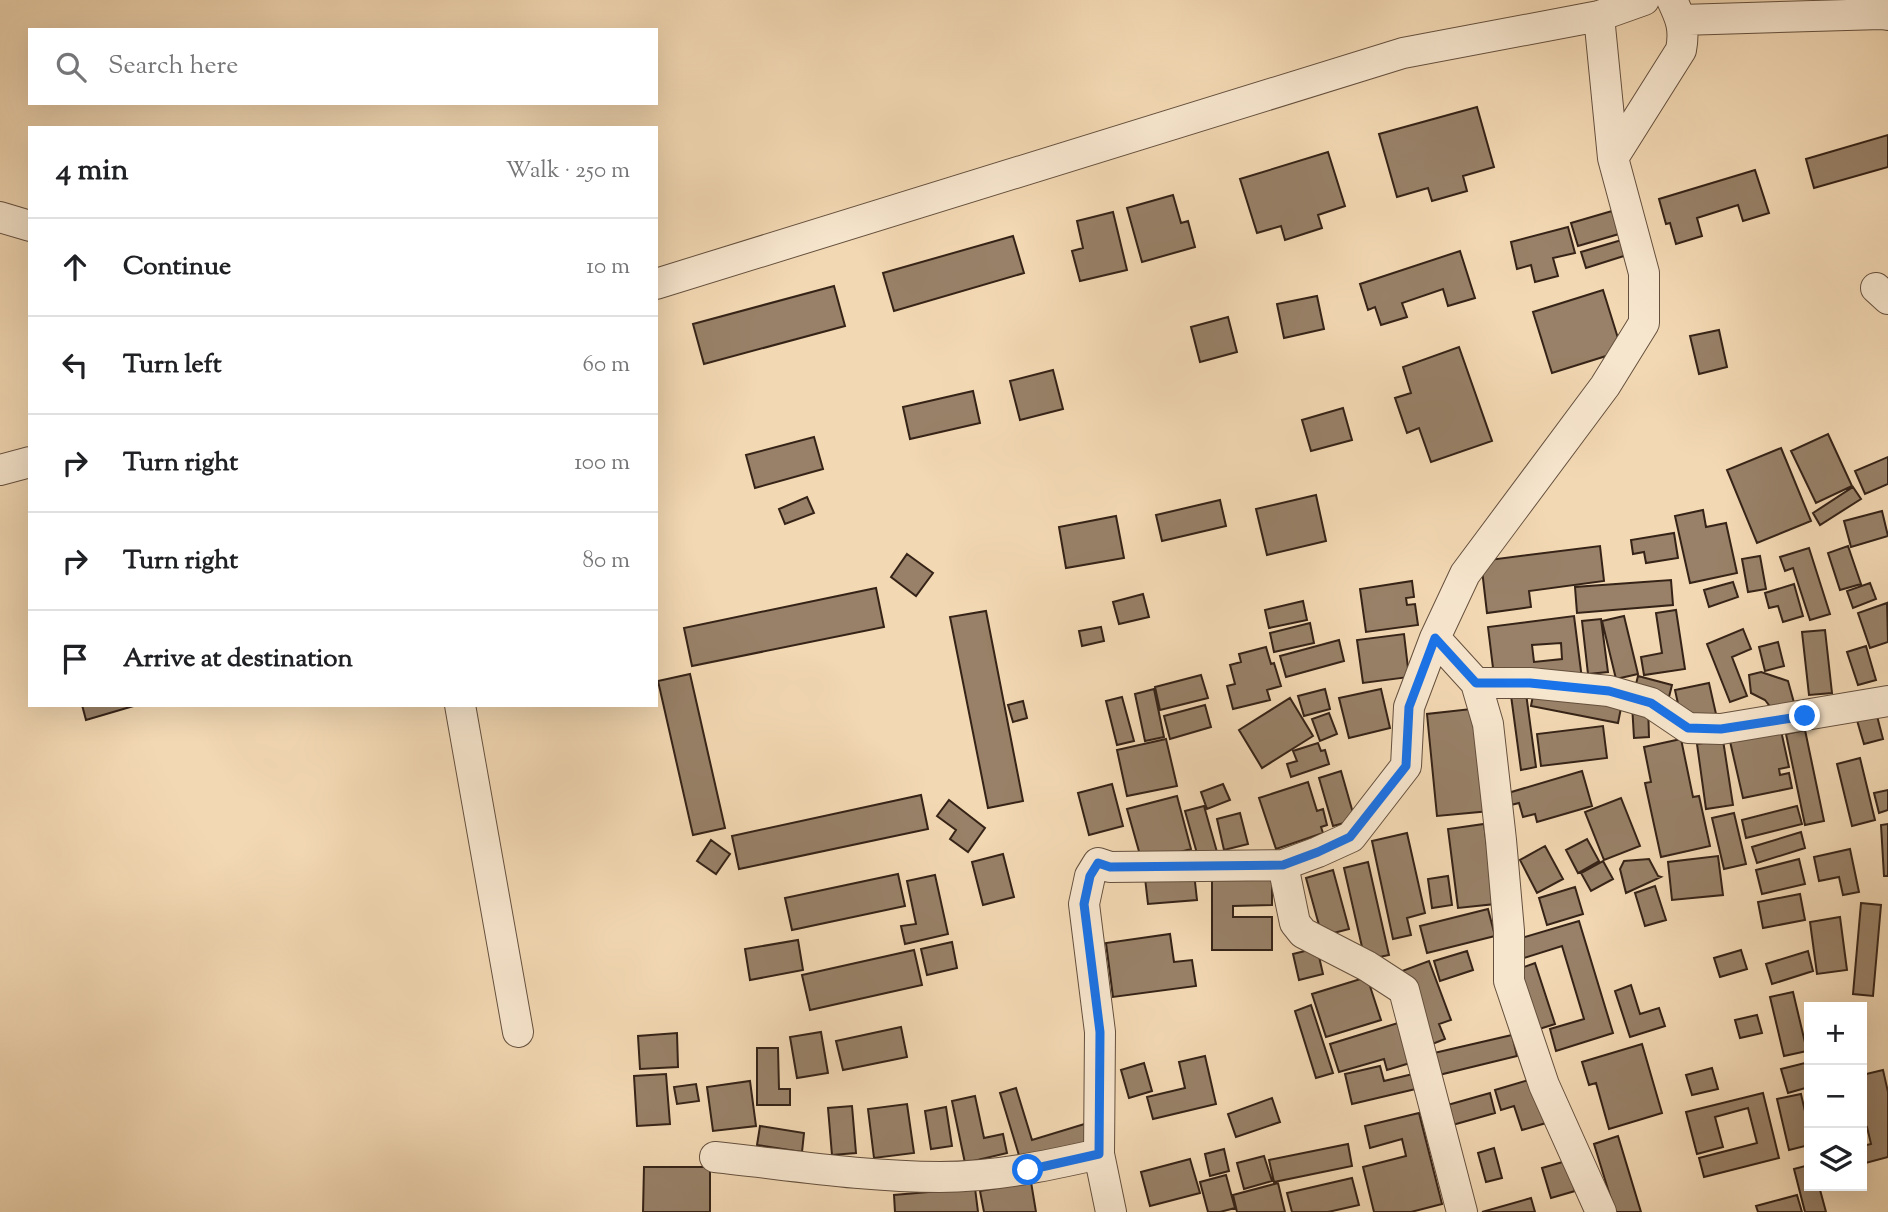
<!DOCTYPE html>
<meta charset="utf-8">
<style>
:root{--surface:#fff;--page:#f6f6f6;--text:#202124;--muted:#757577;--line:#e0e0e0}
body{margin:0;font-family:"Sorts Mill Goudy",serif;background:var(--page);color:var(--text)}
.controls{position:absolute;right:21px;bottom:21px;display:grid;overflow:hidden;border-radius:0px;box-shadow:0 7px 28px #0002}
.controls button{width:63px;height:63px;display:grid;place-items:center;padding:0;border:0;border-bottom:2px solid var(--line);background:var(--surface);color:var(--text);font:35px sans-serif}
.stop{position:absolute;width:21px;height:21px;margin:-16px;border:5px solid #1a73e8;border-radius:50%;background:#fff}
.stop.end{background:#1a73e8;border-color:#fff;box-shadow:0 2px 7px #0008}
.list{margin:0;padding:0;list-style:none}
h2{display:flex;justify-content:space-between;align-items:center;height:91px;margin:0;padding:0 28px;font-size:30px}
h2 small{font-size:23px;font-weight:400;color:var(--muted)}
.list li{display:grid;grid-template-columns:46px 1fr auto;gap:21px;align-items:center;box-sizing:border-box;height:98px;padding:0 28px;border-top:2px solid var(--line)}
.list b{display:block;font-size:26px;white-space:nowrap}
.list em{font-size:23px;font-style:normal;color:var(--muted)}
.icon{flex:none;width:38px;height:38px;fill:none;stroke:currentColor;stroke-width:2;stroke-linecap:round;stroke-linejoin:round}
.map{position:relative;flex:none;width:1888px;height:1212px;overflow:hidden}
.search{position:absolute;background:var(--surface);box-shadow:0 7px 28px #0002;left:28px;top:28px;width:630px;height:77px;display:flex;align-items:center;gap:18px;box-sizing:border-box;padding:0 24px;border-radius:0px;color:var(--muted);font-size:26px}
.panel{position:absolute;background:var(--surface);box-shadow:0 7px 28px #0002;left:28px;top:126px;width:630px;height:581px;border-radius:0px}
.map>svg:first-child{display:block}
</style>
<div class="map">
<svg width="1888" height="1212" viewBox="0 0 1888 1212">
<rect width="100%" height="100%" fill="#f2d8b3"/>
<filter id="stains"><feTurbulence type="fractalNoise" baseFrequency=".00286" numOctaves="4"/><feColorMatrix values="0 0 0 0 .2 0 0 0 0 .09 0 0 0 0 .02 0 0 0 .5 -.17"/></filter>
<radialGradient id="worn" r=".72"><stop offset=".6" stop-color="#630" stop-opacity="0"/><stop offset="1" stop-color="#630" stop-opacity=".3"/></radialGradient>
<path fill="#988168" stroke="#362317" stroke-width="2" fill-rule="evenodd" d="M1477,107L1494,167L1463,176L1467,191L1432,201L1428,188L1397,197L1379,134Z
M1888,135V167L1814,188L1806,159Z
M1328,152L1345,206L1318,215L1322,228L1285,240L1281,226L1257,233L1240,179Z
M1755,170L1769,213L1743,221L1738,205L1697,218L1702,236L1676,244L1670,223L1666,224L1659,199Z
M1173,195L1181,223L1188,221L1195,247L1142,262L1127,208Z
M1612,211L1619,234L1578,246L1571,223Z
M1113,212L1127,270L1080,281L1072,251L1083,248L1077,221Z
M1568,227L1575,253L1553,258L1558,276L1535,282L1531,265L1517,269L1511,242Z
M1013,236L1024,273L894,311L883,273Z
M1625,239L1630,254L1586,268L1581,252Z
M1460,251L1475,298L1448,306L1443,289L1402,303L1407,317L1381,325L1375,307L1368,310L1360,284Z
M834,286L845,326L704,364L693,324Z
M1603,290L1622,351L1552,373L1533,312Z
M1317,296L1324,329L1284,338L1277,304Z
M1228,317L1237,352L1200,362L1191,327Z
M1719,330L1727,367L1699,374L1690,336Z
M1459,347L1492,441L1431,462L1419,428L1407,433L1395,398L1411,393L1403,367Z
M1053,370L1063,409L1020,420L1010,381Z
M973,391L980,423L910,439L903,407Z
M1343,408L1352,440L1311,451L1302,420Z
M1828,434L1852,486L1816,503L1791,451Z
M814,437L823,469L755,488L746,455Z
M1781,448L1811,521L1757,543L1727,470Z
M1888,457V484L1865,494L1855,471Z
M1853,487L1861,499L1820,525L1813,513Z
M1316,495L1326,541L1267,555L1256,509Z
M807,497L814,513L785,524L779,509Z
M1220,500L1226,526L1162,541L1156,515Z
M1703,510L1706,527L1726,523L1737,573L1690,583L1675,516Z
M1882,511L1888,536L1851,547L1844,521Z
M1116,516L1124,558L1066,568L1059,527Z
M1674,533L1678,558L1646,563L1644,552L1633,554L1631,540Z
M1600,546L1604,581L1529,591L1531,607L1487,613L1481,561Z
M1848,546L1861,584L1840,590L1828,553Z
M1809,548L1830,614L1810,620L1793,568L1785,571L1780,557Z
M907,554L933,573L916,596L891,577Z
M1760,556L1766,589L1748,592L1742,559Z
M1671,580L1673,605L1577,613L1575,587Z
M1412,581L1414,597L1406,598L1407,605L1415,604L1418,625L1366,632L1360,589Z
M1733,582L1738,597L1709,607L1704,590Z
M1870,583L1876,599L1853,608L1847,591Z
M1794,584L1803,616L1783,622L1778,606L1769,608L1765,593Z
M876,588L884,627L692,666L684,628Z
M1143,594L1149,617L1119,624L1113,602Z
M1303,601L1307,620L1269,628L1265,610Z
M1887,603L1888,642L1870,648L1858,613Z
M1676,610L1685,669L1644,675L1641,657L1662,653L1656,613Z
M986,611L1023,801L988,808L950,617Z
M1574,616L1582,679L1494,676L1488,627ZM1561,643L1562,659L1534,662L1532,645Z
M1624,616L1638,674L1616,679L1602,621Z
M1601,619L1608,672L1588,674L1582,621Z
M1310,623L1314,643L1274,652L1270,633Z
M1101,627L1104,641L1082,646L1079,631Z
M1743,629L1751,649L1732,657L1747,696L1730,702L1707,644Z
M1825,630L1832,693L1809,695L1802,632Z
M1404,634L1409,677L1363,683L1357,640Z
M1339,640L1344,661L1286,677L1280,656Z
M1778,642L1784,666L1765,671L1759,647Z
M1866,646L1876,680L1858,685L1847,652Z
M1266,647L1271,664L1274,663L1281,686L1267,690L1270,700L1233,709L1227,686L1235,684L1230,665L1241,662L1239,654Z
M1761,672L1788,681L1796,710L1775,713L1765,700L1751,693L1749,675Z
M690,674L725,828L693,835L658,681Z
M1201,675L1208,698L1160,710L1155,687Z
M1638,676L1672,685L1668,701L1634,692Z
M1709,683L1716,714L1682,722L1675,690Z
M1535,685L1622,703L1618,723L1531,706Z
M1525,686L1536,767L1521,770L1510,688Z
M1154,689L1164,737L1145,741L1135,694Z
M1325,689L1330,709L1304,716L1298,696Z
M1381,689L1390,728L1349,738L1339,698Z
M1122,697L1134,741L1117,745L1106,701Z
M1290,698L1313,736L1262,768L1239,730Z
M1023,701L1027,718L1013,722L1008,705Z
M1632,704H1648L1649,737L1634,738Z
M82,705H137L86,720Z
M1205,705L1211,727L1170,739L1164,716Z
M1480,708L1490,811L1437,816L1427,714Z
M1876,712L1883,739L1864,744L1856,717Z
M1329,713L1337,734L1320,741L1312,719Z
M1603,726L1607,758L1541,766L1537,734Z
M1780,726L1789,767L1779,769L1780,775L1789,773L1792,788L1743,798L1729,737Z
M1805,730L1824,821L1805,825L1786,734Z
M1166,739L1177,786L1127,796L1117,750Z
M1681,739L1693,797L1699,796L1710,846L1661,857L1645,783L1651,782L1644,747Z
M1723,740L1733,805L1706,809L1697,744Z
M1318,743L1321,751L1325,750L1329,764L1291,777L1287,764L1297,761L1293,751Z
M1860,758L1875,820L1852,826L1837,764Z
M1341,771L1355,820L1333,826L1319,778Z
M1582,771L1592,806L1537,822L1535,814L1523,817L1519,803L1511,805L1508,793Z
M1308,782L1317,811L1323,809L1327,825L1321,827L1323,833L1276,849L1259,798Z
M1112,784L1123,826L1089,835L1078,793Z
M1223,784L1230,800L1207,809L1201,792Z
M1888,790V810L1879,813L1874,793Z
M921,795L928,829L739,869L732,836Z
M1177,796L1191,849L1142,862L1127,809Z
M1621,798L1640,846L1604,860L1585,812Z
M949,800L985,828L968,852L950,839L956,830L937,816Z
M1204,806L1217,852L1198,857L1185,811Z
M1797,806L1802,824L1746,838L1742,820Z
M1240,813L1248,844L1224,850L1217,819Z
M1734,813L1746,864L1724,869L1712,818Z
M1484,824L1495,904L1458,908L1448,829Z
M1888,824V876H1884L1881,825Z
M1801,832L1805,848L1757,863L1752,847Z
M1407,833L1425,913L1407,918L1411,935L1393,939L1372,841Z
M1587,839L1599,861L1578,873L1566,850Z
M711,840L730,854L716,874L697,861Z
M1545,846L1563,879L1537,893L1520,860Z
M1850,849L1859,892L1843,895L1839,877L1819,881L1814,857Z
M1003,854L1014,897L983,905L972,862Z
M1718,856L1723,895L1672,900L1668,862Z
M1649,859L1658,876L1661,877L1626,893L1620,869L1624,861Z
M1799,859L1805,884L1762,894L1756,870Z
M1603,861L1613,879L1591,891L1581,873Z
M1368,862L1389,955L1365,960L1344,868Z
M1333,870L1349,929L1322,936L1306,878Z
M1212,872H1272V905L1233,906V917H1272V950H1212Z
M1194,873L1197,900L1148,904L1145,878Z
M898,874L905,906L792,930L785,898Z
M935,875L948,934L905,944L901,926L916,924L907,881Z
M1448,876L1452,905L1432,908L1428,879Z
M1655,886L1666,920L1645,926L1635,893Z
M1575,887L1583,914L1547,925L1539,898Z
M1800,894L1805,920L1763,928L1758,902Z
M1861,903L1881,905L1873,996L1853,994Z
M1488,909L1495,936L1427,953L1420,926Z
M1840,917L1847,970L1817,974L1810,922Z
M1579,921L1613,1033L1556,1051L1550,1029L1584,1019L1562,946L1521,959L1515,940Z
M1170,934L1174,962L1192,960L1196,986L1113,997L1106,943Z
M798,940L803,970L750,980L745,949Z
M952,942L957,968L927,975L921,949Z
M1317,948L1323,974L1299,980L1293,954Z
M914,950L922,985L810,1010L802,975Z
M1741,950L1747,969L1720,977L1714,958Z
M1467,951L1473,970L1440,981L1434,961Z
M1808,951L1813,971L1772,984L1766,964Z
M1429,961L1451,1020L1439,1024L1445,1039L1430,1045L1402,971Z
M1535,963L1555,1024L1536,1030L1516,970Z
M1367,977L1381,1020L1326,1037L1312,994Z
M1631,985L1640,1014L1659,1008L1665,1026L1630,1037L1615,991Z
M1793,992L1807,1051L1784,1056L1770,997Z
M1311,1005L1333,1073L1316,1078L1295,1011Z
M1757,1015L1762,1033L1740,1038L1735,1020Z
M1398,1023L1410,1063L1387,1070L1384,1059L1339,1072L1330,1044Z
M901,1027L907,1057L843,1070L836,1041Z
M821,1032L828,1073L797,1078L790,1037Z
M677,1033L678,1067L640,1069L638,1036Z
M1512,1035L1517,1056L1439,1075L1434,1053Z
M1642,1044L1662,1113L1609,1129L1596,1083L1589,1085L1582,1062Z
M757,1048H778L779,1089H790V1105H757Z
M1205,1056L1216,1104L1153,1119L1147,1097L1185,1088L1179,1062Z
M1809,1062V1087L1788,1093L1781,1069Z
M1144,1063L1152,1091L1129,1098L1121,1070Z
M1380,1066L1384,1081L1417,1073L1420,1088L1352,1104L1345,1074Z
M1712,1068L1718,1089L1692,1095L1686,1075Z
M1883,1070L1888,1092V1157L1862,1164V1146L1871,1144L1867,1127L1862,1128V1075Z
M666,1074L670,1124L637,1126L634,1076Z
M1532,1079L1546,1123L1522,1130L1514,1106L1501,1110L1495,1090Z
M750,1081L756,1126L713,1131L707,1087Z
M696,1084L699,1101L677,1104L674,1087Z
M1016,1088L1032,1140L1091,1122L1096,1139L1021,1162L1000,1093Z
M1490,1093L1495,1113L1449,1126L1444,1106Z
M1763,1093L1779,1158L1704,1177L1699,1158L1757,1143L1748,1108L1715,1117L1723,1147L1697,1154L1686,1112Z
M1801,1094L1809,1129V1145L1789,1150L1777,1099Z
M975,1096L984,1138L1003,1134L1007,1153L965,1163L952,1101Z
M1272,1098L1280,1122L1236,1137L1228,1114Z
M907,1104L914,1153L874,1158L868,1109Z
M852,1106L856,1153L832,1155L828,1108Z
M946,1107L952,1146L931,1149L925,1111Z
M1419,1113L1442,1204L1411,1212H1374L1363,1167L1406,1156L1402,1139L1370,1148L1365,1126Z
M760,1126L804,1133L802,1152L757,1145Z
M1618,1136L1641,1212H1615L1594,1144Z
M1348,1144L1352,1166L1274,1182L1269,1160Z
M1494,1148L1502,1178L1486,1182L1478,1153Z
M1224,1149L1229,1171L1210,1176L1205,1154Z
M1264,1156L1272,1181L1244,1189L1237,1163Z
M1190,1159L1200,1193L1150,1206L1141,1172Z
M1566,1161L1575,1191L1551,1198L1542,1168Z
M1809,1165V1186H1819L1826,1212H1805L1794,1169Z
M644,1167H710V1212H643Z
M1226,1175L1235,1208L1220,1212H1208L1200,1182Z
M1352,1178L1359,1205L1328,1212H1292L1287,1193Z
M1031,1182L1036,1212H984L980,1191Z
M1278,1183L1285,1212H1237L1233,1195Z
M975,1188L978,1212H895L894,1195Z
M1797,1195L1802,1212H1758L1756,1206Z
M1531,1198L1535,1212H1482Z"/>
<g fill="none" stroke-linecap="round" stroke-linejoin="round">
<defs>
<path id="minor" d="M1681,20L1881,14L1888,15
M1613,158L1681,50C1685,29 1681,19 1672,0
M0,217L30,226
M656,284L1403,53L1599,16L1644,0
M1876,288L1888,299
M0,470L30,462
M1435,638L1476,683L1488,724L1501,840L1509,931V981L1544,1085L1601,1212
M1476,683H1530L1609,691L1651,703L1688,728L1721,729L1888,701
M460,705L518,1032
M1283,865L1295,923L1303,933L1367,966L1404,990L1462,1212
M715,1157C790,1165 865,1177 940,1177C994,1177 1046,1166 1099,1154
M1111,1212L1099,1154L1100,1032L1084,904L1090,876L1098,863L1110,867L1283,865L1318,852L1351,837L1406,766L1409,707L1435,638L1465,574L1605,386L1644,323V273L1613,158L1599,16"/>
</defs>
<use href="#minor" stroke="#65503e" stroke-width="32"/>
<use href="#minor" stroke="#f7e6ce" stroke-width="30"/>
</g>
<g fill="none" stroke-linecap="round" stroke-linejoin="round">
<path stroke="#1a73e8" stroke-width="9" d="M1028,1170L1099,1154L1100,1032L1084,904L1090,876L1098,863L1110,867L1283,865L1318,852L1350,837L1406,766L1409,707L1435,638L1476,683H1530L1609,691L1651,703L1688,728L1721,729L1805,716"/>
</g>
<rect width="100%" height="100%" filter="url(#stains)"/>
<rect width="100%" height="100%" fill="url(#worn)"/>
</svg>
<div class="controls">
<button>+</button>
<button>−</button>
<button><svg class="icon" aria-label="layers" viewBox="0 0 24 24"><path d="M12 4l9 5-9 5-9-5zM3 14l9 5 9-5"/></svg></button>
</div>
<div class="stop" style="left:1028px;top:1170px"></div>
<div class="stop end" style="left:1805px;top:716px"></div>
<div class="search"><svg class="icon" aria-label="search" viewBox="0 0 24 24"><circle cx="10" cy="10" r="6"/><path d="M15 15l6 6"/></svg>Search here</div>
<section class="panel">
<h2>4 min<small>Walk · 250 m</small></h2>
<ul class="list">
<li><svg class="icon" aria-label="ahead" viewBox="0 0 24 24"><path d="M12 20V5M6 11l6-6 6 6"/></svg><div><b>Continue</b></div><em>10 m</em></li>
<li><svg class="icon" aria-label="left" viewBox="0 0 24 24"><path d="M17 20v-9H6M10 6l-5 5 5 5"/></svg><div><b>Turn left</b></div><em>60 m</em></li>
<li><svg class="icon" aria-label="right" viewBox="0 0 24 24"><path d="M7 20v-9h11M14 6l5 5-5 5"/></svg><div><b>Turn right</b></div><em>100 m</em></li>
<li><svg class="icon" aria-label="right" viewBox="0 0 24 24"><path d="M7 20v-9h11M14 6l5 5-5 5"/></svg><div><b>Turn right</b></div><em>80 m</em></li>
<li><svg class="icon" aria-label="arrive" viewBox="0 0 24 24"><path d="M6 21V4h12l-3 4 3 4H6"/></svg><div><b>Arrive at destination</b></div></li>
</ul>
</section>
</div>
